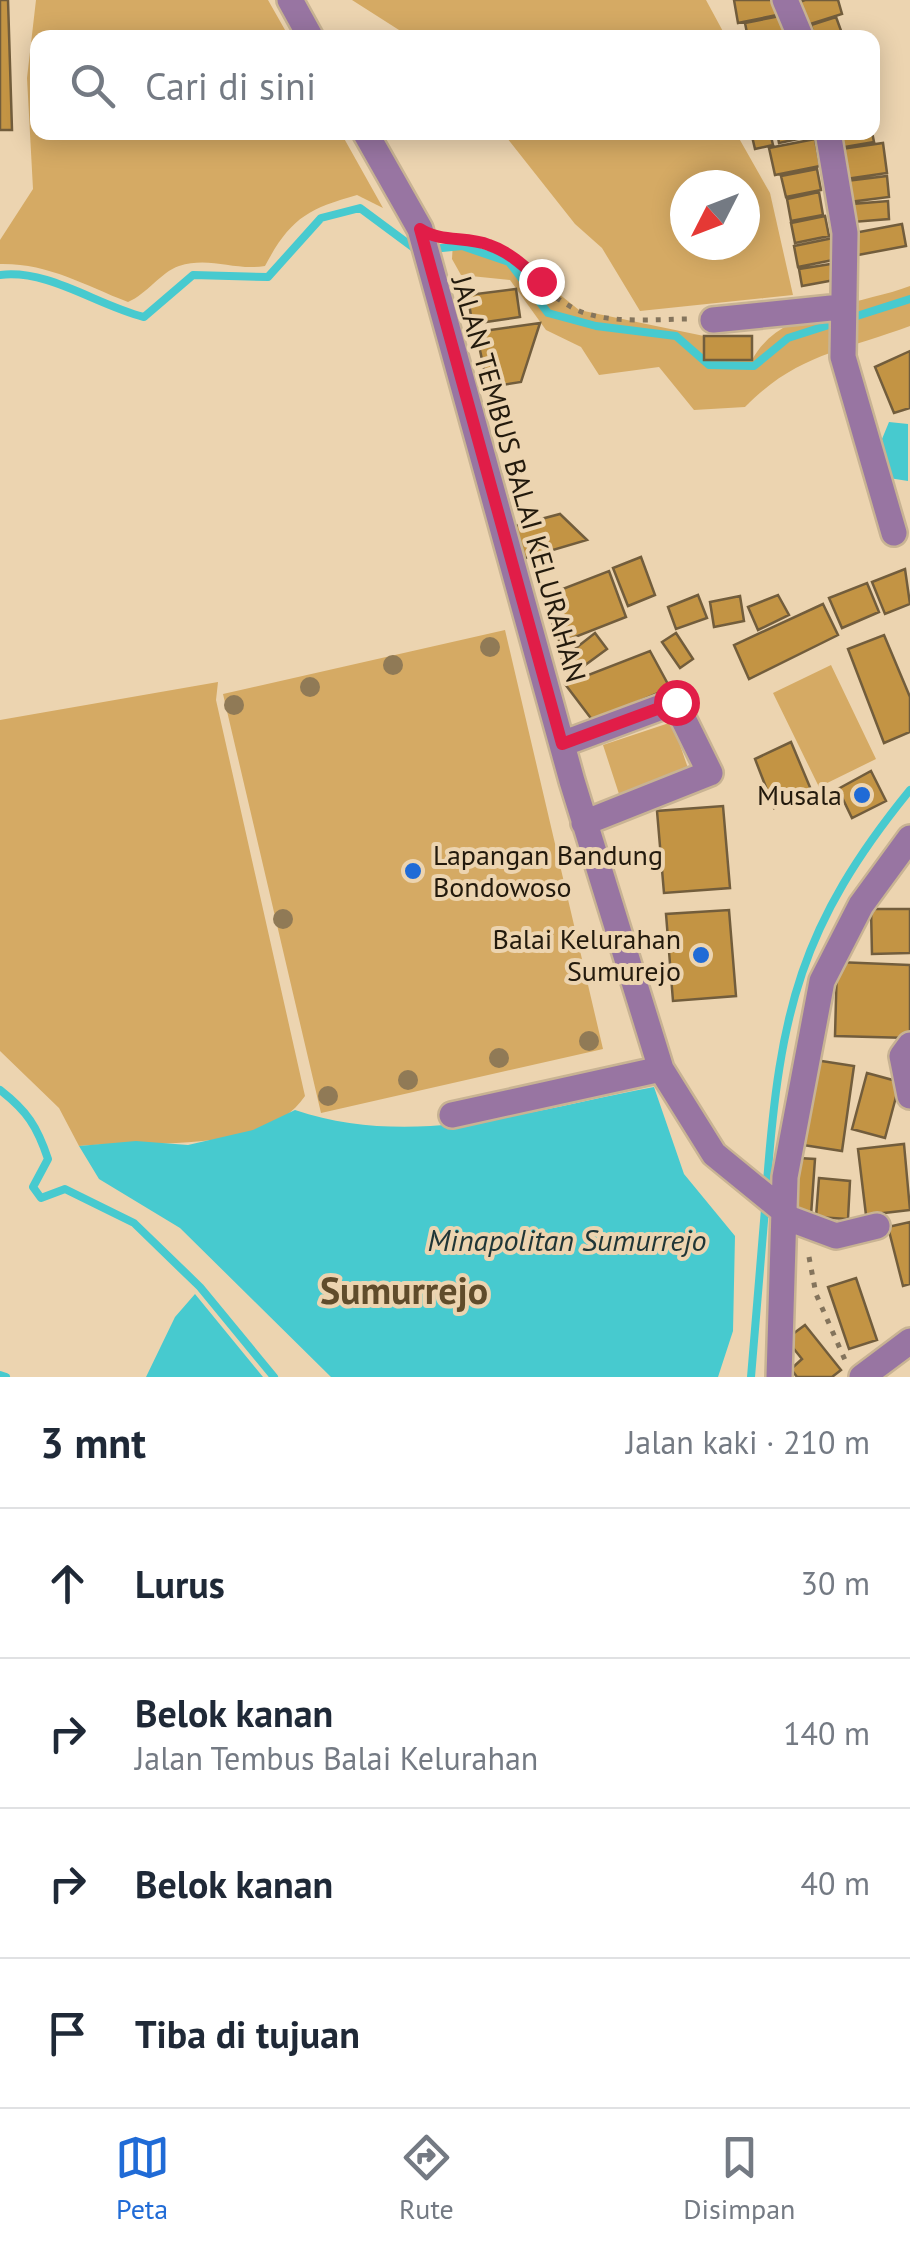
<!DOCTYPE html>
<html lang="id">
<meta charset="utf-8">
<style>
:root{--surface:#fff;--page:#f2f2f3;--text:#1f2937;--muted:#747a83;--line:#e0e1e3;--accent:#206bd6}
body{margin:0;font-family:"PT Sans",sans-serif;background:var(--page);color:var(--text)}
.compass{position:absolute;left:670px;top:170px;width:90px;height:90px;border-radius:50%;background:var(--surface);box-shadow:0 5px 25px #0003;rotate:228deg}
.stop{position:absolute;width:30px;height:30px;margin:-22px;border:8px solid #e11d48;border-radius:50%;background:#fff}
.stop.end{background:#e11d48;border-color:#fff;box-shadow:0 2px 10px #0008}
.list{margin:0;padding:0;list-style:none}
h2{display:flex;justify-content:space-between;align-items:center;height:130px;margin:0;padding:0 40px;font-size:42px}
h2 small{font-size:32px;font-weight:400;color:var(--muted)}
.list li{display:grid;grid-template-columns:65px 1fr auto;gap:30px;align-items:center;box-sizing:border-box;height:150px;padding:0 40px;border-top:2px solid var(--line)}
.list b{display:block;font-size:38px;white-space:nowrap}
.list p{margin:0;font-size:32px;white-space:nowrap;color:var(--muted)}
.list em{font-size:32px;font-style:normal;color:var(--muted)}
.icon{flex:none;width:55px;height:55px;fill:none;stroke:currentColor;stroke-width:2;stroke-linecap:round;stroke-linejoin:round}
.map{position:relative;flex:none;width:910px;height:1377px;overflow:hidden}
.search{position:absolute;background:var(--surface);box-shadow:0 5px 25px #0003;left:30px;right:30px;top:30px;height:110px;display:flex;align-items:center;gap:25px;box-sizing:border-box;padding:0 35px;border-radius:20px;color:var(--muted);font-size:38px}
.sheet{height:730px;background:var(--surface)}
nav{display:flex;justify-content:space-around;align-items:center;box-sizing:border-box;height:140px;border-top:2px solid var(--line);background:var(--surface);font-size:28px;color:var(--muted)}
nav a{display:grid;justify-items:center;gap:5px}
nav .on{color:var(--accent)}
.map>svg:first-child{display:block}
</style>
<div class="map">
<svg width="910" height="1377" viewBox="0 0 910 1377">
<rect width="100%" height="100%" fill="#ecd4b0"/>
<path fill="#d5aa64" fill-rule="evenodd" d="M36,0H268L289,37L38,38V132L341,133L383,208L357,195C307,209 290,219 265,266C234,271 210,256 179,266C161,272 147,294 128,302C84,285 48,263 0,264V240L33,189L27,78Z
M352,0H706L726,37H410Z
M503,133H736L770,193L793,295L640,311L602,248L575,224ZM685,185H745V245H685Z
M453,242L518,261L579,310L704,336L705,360H752C779,308 860,305 910,286V326C843,351 797,354 745,407L694,410L659,367L599,375L581,347L546,330L510,280L461,275L452,259Z
M505,630L603,1049L321,1113L223,694Z
M831,665L876,759L819,787L773,693Z
M218,682L216,700L305,1096C265,1156 142,1140 79,1146L59,1108L0,1051V720Z
M672,722L689,771L619,794L603,745Z"/>
<path fill="#47cacf" d="M889,422L908,424V481L889,478L882,439Z
M654,1087L684,1174L735,1236L733,1331L718,1377H331L180,1228L99,1179L79,1146L136,1141L188,1145L253,1130L295,1110C414,1150 536,1109 654,1087Z
M195,1294L263,1377H146L175,1317Z"/>
<g fill="none" stroke-linecap="round" stroke-linejoin="round">
<path stroke="#47cacf" stroke-width="8" d="M432,249L462,246L509,262L548,313L596,326L676,336L709,365L754,366L788,338L910,299
M0,275C49,269 96,305 144,317L193,275L268,277L321,218L360,208L418,251
M0,1090C27,1111 37,1126 48,1159L33,1187L41,1198L65,1189L134,1223L200,1287L274,1377
M767,1182C780,1012 800,925 910,790
M0,1375L6,1377
M751,1377L765,1209"/>
</g>
<path fill="#c39444" stroke="#725d3c" stroke-width="2.5" d="M0,0H8L12,130H0Z
M734,0H774L777,15L738,23Z
M805,0H838L842,14L804,26L797,3Z
M780,16L785,38H748L745,23Z
M836,17L843,36L815,38L811,25Z
M751,132H770L773,145L755,149Z
M777,132H817V135L779,143Z
M836,132H872L874,142L839,148Z
M815,139L820,166L775,175L769,148Z
M883,143L887,173L846,179L841,149Z
M817,169L821,190L786,197L781,176Z
M887,176L889,197L849,202L846,181Z
M819,192L823,215L791,221L787,199Z
M888,201L889,219L853,222L852,204Z
M825,216L829,236L795,243L791,223Z
M902,224L906,246L858,255L854,233Z
M833,238L838,259L798,267L794,246Z
M837,263L840,279L802,286L799,269Z
M516,289L520,317L472,324L468,295Z
M540,323L521,382L488,387L476,332Z
M704,336H752V360H704Z
M910,351V408L894,413L875,367Z
M560,514L587,540L519,560L511,527Z
M641,557L655,595L628,606L613,568Z
M905,569L910,604L885,614L872,582Z
M609,571L626,617L560,643L542,597Z
M867,583L879,612L842,628L829,598Z
M698,595L707,618L676,629L668,607Z
M778,595L789,615L758,630L748,607Z
M740,596L744,621L714,627L710,602Z
M823,604L838,635L749,679L734,645Z
M595,633L607,649L573,674L562,659Z
M676,633L693,659L680,668L662,642Z
M884,635L910,697V732L884,743L848,649Z
M650,651L670,688L593,721L565,684Z
M791,742L812,792L774,808L755,759Z
M871,771L886,801L852,818L838,789Z
M723,806L730,888L664,893L657,811Z
M871,909H910V953L872,954Z
M729,910L736,996L673,1001L666,914Z
M837,962L910,965V1038L835,1036Z
M815,1060L854,1066L842,1151L803,1145Z
M867,1073L900,1082L885,1138L852,1129Z
M904,1144L910,1210L866,1215L858,1149Z
M798,1158L815,1159L811,1215L794,1213Z
M819,1178L850,1181L848,1219L816,1217Z
M910,1222V1284L903,1286L888,1227Z
M856,1278L877,1340L849,1349L828,1287Z
M805,1325L841,1370L832,1377H797L791,1369L802,1359L786,1339Z"/>
<g fill="none" stroke-linecap="round" stroke-linejoin="round">
<defs>
<path id="minor" d="M290,0L311,38
M785,0L801,38
M365,132L420,229L572,781L661,1069L714,1154L785,1212
M828,132L845,233L843,357L894,533
M713,320L841,307
M562,744L675,702L710,773L584,823
M910,1045L902,1056L910,1096
M452,1115L661,1069
M785,1217L836,1236L877,1226
M779,1377L785,1177L822,981L861,905L910,838
M862,1377L910,1341"/>
</defs>
<use href="#minor" stroke="#c8b393" stroke-width="30"/>
<path stroke="#84745c" stroke-width="5" stroke-dasharray="5 8" stroke-linecap="butt" d="M445,238C518,241 521,280 573,308C604,325 656,319 690,319
M809,1257L816,1294L845,1360"/>
<use href="#minor" stroke="#9875a2" stroke-width="25"/>
</g>
<g fill="#907a56">
<circle cx="490" cy="647" r="10"/>
<circle cx="393" cy="665" r="10"/>
<circle cx="310" cy="687" r="10"/>
<circle cx="234" cy="705" r="10"/>
<circle cx="283" cy="919" r="10"/>
<circle cx="589" cy="1041" r="10"/>
<circle cx="499" cy="1058" r="10"/>
<circle cx="408" cy="1080" r="10"/>
<circle cx="328" cy="1096" r="10"/>
</g>
<g fill="none" stroke-linecap="round" stroke-linejoin="round">
<path stroke="#e11d48" stroke-width="12" d="M541,281C525,267 510,252 489,245C466,236 441,243 420,229L562,744L676,702"/>
</g>
<g fill="#206bd6" stroke="#ecd4b0" stroke-width="4">
<circle cx="862" cy="795" r="10"/>
<circle cx="413" cy="871" r="10"/>
<circle cx="701" cy="955" r="10"/>
</g>
<g text-anchor="middle" stroke-width="8" stroke-linejoin="round" paint-order="stroke">
<g font-size="28" fill="#231a0d" stroke="#ecd4b0">
<text transform="translate(519 479) rotate(74)" y="10">JALAN TEMBUS BALAI KELURAHAN</text>
</g>
<g font-size="28" fill="#231a0d" stroke="#ecd4b0" text-anchor="end">
<text x="842" y="805">Musala</text>
<text x="433" y="865" text-anchor="start">Lapangan Bandung<tspan x="433" dy="32">Bondowoso</tspan></text>
<text x="681" y="949">Balai Kelurahan<tspan x="681" dy="32">Sumurejo</tspan></text>
</g>
<g font-size="30" font-style="italic" fill="#1f3536" stroke="#ecd4b0">
<text x="567" y="1251">Minapolitan Sumurrejo</text>
</g>
<g font-size="38" font-weight="bold" fill="#604c2b" stroke="#ecd4b0">
<text x="404" y="1304">Sumurrejo</text>
</g>
</g>
</svg>
<svg class="compass" viewBox="-18 -18 36 36"><path d="M0-13l5 13h-10z" fill="#e53935"/><path d="M0 13l5-13h-10z" fill="#747a83"/></svg>
<div class="stop" style="left:676px;top:702px"></div>
<div class="stop end" style="left:541px;top:281px"></div>
<div class="search"><svg class="icon" aria-label="search" viewBox="0 0 24 24"><circle cx="10" cy="10" r="6"/><path d="M15 15l6 6"/></svg>Cari di sini</div>
</div>
<section class="sheet">
<h2>3 mnt<small>Jalan kaki · 210 m</small></h2>
<ul class="list">
<li><svg class="icon" aria-label="ahead" viewBox="0 0 24 24"><path d="M12 20V5M6 11l6-6 6 6"/></svg><div><b>Lurus</b></div><em>30 m</em></li>
<li><svg class="icon" aria-label="right" viewBox="0 0 24 24"><path d="M7 20v-9h11M14 6l5 5-5 5"/></svg><div><b>Belok kanan</b><p>Jalan Tembus Balai Kelurahan</p></div><em>140 m</em></li>
<li><svg class="icon" aria-label="right" viewBox="0 0 24 24"><path d="M7 20v-9h11M14 6l5 5-5 5"/></svg><div><b>Belok kanan</b></div><em>40 m</em></li>
<li><svg class="icon" aria-label="arrive" viewBox="0 0 24 24"><path d="M6 21V4h12l-3 4 3 4H6"/></svg><div><b>Tiba di tujuan</b></div></li>
</ul>
</section>
<nav>
<a class="on"><svg class="icon" aria-label="map" viewBox="0 0 24 24"><path d="M3 6l6-2 6 2 6-2v14l-6 2-6-2-6 2zM9 4v14M15 6v14"/></svg>Peta</a>
<a><svg class="icon" aria-label="directions" viewBox="0 0 24 24"><path d="M12 3l9 9-9 9-9-9zM9 14v-3h6M13 9l2 2-2 2"/></svg>Rute</a>
<a><svg class="icon" aria-label="saved" viewBox="0 0 24 24"><path d="M7 4h10v16l-5-4-5 4z"/></svg>Disimpan</a>
</nav>
